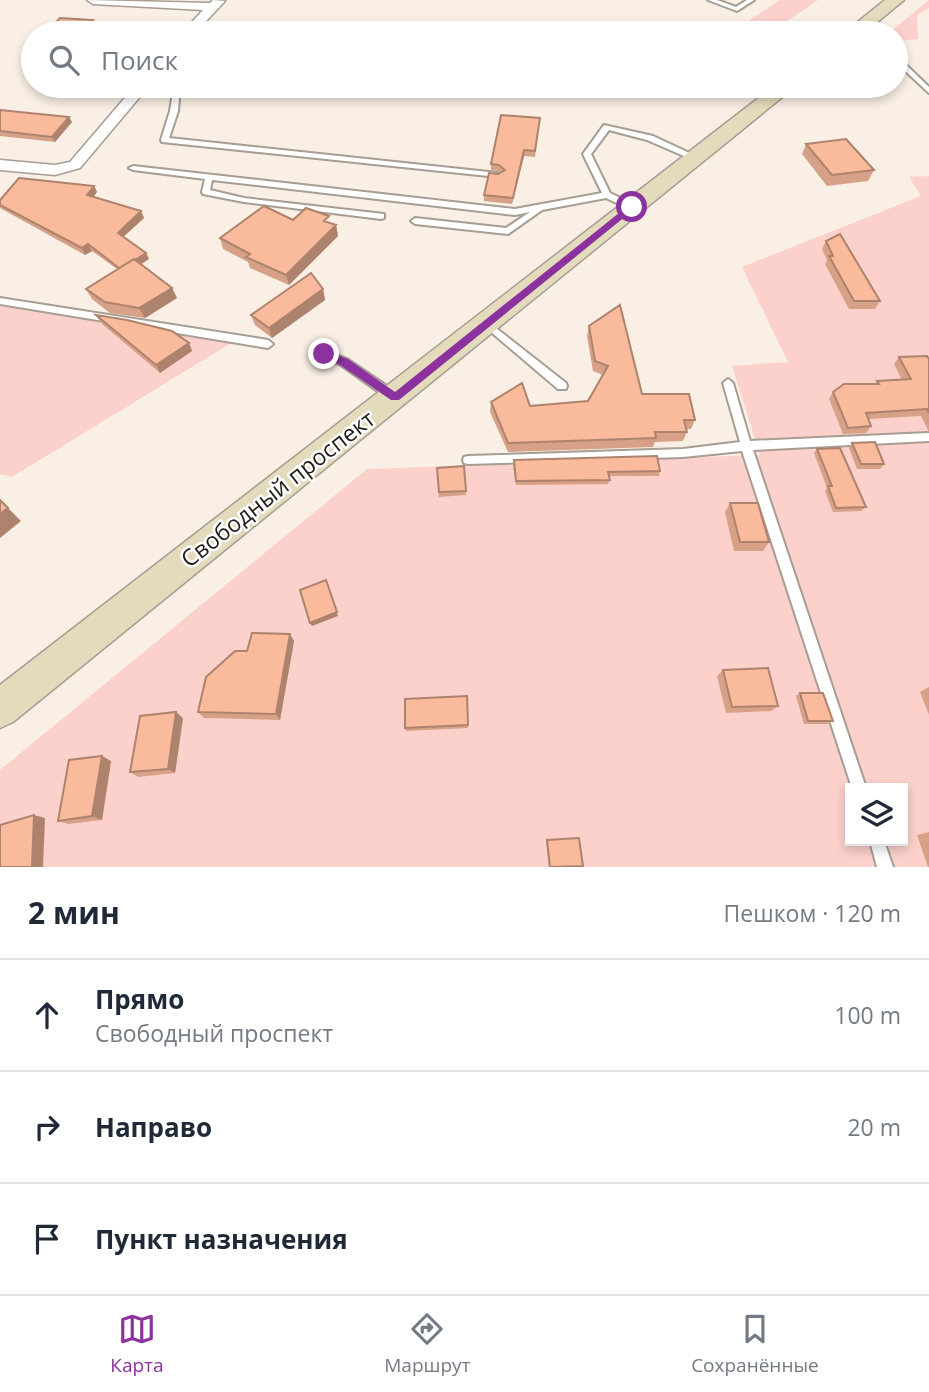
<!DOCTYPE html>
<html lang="ru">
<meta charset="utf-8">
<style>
:root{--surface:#fff;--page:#f6f6f7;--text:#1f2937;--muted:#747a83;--line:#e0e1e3;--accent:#8c329e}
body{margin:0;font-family:"Open Sans",sans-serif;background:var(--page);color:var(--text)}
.controls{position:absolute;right:21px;bottom:21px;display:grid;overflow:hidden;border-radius:0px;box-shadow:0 4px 10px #0003}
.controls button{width:63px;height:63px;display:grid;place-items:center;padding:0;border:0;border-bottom:2px solid var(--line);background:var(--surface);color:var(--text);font:35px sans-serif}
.stop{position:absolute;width:21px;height:21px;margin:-16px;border:5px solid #8c329e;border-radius:50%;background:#fff}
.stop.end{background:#8c329e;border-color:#fff;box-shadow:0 2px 7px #0008}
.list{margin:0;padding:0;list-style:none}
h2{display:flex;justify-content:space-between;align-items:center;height:91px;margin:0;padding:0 28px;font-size:30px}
h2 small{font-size:23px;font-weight:400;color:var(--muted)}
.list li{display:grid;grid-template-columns:46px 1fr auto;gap:21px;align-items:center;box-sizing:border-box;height:112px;padding:0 28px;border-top:2px solid var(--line)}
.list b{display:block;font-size:26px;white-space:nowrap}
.list p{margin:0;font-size:23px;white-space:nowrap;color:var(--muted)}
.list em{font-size:23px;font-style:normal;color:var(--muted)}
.icon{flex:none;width:38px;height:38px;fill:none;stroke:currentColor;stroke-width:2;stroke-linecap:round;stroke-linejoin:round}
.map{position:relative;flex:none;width:929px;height:867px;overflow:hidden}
.search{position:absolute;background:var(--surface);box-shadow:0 4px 10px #0003;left:21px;right:21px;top:21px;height:77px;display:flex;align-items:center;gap:18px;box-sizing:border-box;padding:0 24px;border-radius:38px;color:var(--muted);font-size:26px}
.sheet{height:427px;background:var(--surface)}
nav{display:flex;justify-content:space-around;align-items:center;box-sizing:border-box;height:98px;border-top:2px solid var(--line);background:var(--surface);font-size:19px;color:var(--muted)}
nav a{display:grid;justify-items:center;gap:4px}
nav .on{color:var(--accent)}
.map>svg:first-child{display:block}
</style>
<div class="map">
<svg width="929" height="867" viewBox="0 0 929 867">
<rect width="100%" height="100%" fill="#f9efe4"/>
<path fill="#fcd0cb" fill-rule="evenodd" d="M780,0H818L770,33H730Z
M929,0V8L917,15L918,39L896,41V33H889Z
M929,176V867H0V770L367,469L760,455L732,366L788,362L742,267L921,196L909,177ZM850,788H903V841H850Z
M0,305L10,306L231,343L12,477L0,474Z"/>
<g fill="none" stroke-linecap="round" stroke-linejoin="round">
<defs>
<path id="lane" d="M708,0H717L736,7L747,0H754L737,11Z
M896,60L903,62L929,87V93L899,65L896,64Z
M174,86H180L178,111L169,138L498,173L502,175L498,177L162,142L161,140L170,111Z
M604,125L653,136L698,157L691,159L647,140L609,130L591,154L610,193L635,205V209H629L606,198L542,210L508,234L415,224L411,221L415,218L506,228L530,212L515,215L212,180L210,190L244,198L384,214V218L381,219L244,202L203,194L202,192L205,179L133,170L129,168L133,166L515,209L602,193L583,154Z
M0,298L268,340L273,344L268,348L0,304Z
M487,321L566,383L567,386L566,389H558L484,326L482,324Z
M324,350L347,359L397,393L398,396L397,399H389L341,365L321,357L319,354L321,351Z
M728,379L733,383L750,441L929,433V441L753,450L866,788H852L742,451L683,457L468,464L464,463L463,460L464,457L468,456L683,449L740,442L723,383Z
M870,841H884L893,867H877Z"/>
<path id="street" d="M87,0L210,3L213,0L225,1L195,33H182L203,10L93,4Z
M135,86H149L80,168L55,175L0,170V160L55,165L70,162Z"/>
<path id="secondary" d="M885,0H904L864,33H844Z
M774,86H796L13,722L0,728V685Z"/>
</defs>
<use href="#lane" stroke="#a69d93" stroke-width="4"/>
<use href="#street" stroke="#a69d93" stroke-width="3"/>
<use href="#secondary" stroke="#a69d93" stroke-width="3"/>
<use href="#lane" fill="#fff" fill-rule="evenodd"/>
<use href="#street" fill="#fff" fill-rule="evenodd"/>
<use href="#secondary" fill="#e4dbbc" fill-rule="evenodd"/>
</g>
<path fill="#d6a186" d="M0,110L72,122L55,142L0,136Z
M540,118L535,157L524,156L512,204L484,201V195L498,174L501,172L499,171L491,170V164Z
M806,144L874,170L868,181L827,186L802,154Z
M94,186L97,192L93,197L141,211L144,218L123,237L146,253L149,259L141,264L172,288L177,298L145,318L110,313L92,299L86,289L117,269L92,251L85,255L0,208V200Z
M293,220L330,223L336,225L338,236L289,285L250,268L248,262L223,249L220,238Z
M826,241L880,301L875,309H849L825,264L827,260L822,249Z
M323,289L325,300L272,338L255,325L251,315Z
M96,315L189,343L192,351L160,373L101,323Z
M589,326L642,394L695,420L691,429H686L687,432L683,441L655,442L653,447L508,452L490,412L491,402L530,406L588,401L603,375L593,371L587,336Z
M899,357L929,359V432L921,416L868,419L871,426L866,433L843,434L829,399L833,392L875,384L877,381L902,380L894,364Z
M852,443L884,464L880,469H857L849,448Z
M817,449L866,507L861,511L833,512L825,491L827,488L814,453Z
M514,460L660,471L659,476H609L610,480L608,484L516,485L513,465Z
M437,468L466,491V495L439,497Z
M730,503L769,542L763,551H734L725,512Z
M294,641L280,720L204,718L198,712L247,651Z
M723,670L778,706L771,711L726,713L717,676Z
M929,687V715L920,692Z
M800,693L833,721L828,724H804L796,696Z
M467,696L468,728L406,731L405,728Z
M183,718L175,773L138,777L130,772Z
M111,761L102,820L68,824L58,821Z
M929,832V867H928L917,835Z
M547,840L583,866L581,867H549L546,841Z"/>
<path fill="#ae836d" d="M93,20L95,25L87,33H81Z
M69,117L72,122L55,142L52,137Z
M524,150V156L512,204L513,198Z
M94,186L97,192L90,201L87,195Z
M141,211L144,218L121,239L118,233Z
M336,225L338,236L289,285L286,275Z
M88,244L92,251L85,255L82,248Z
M146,253L149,259L124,275L121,269Z
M172,288L177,298L145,318L139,308Z
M323,289L325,300L272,338L269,328Z
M189,343L192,351L160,373L156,365Z
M8,508L21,521L0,538V514Z
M326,580L338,616L312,626L310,623Z
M290,634L294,641L280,720L276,714Z
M176,712L183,718L175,773L168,769Z
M102,756L111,761L102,820L92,816Z
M34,815L45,818L43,867H32Z"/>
<path fill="#f9bb9c" stroke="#ae836d" stroke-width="2" d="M60,18L93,20L81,33H46Z
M0,110L69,117L52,137L0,131Z
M501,115L540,118L535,151L524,150L513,198L484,195L489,173L498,174L505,170L499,165L491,164Z
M846,139L874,170L832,175L806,144Z
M19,178L94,186L87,195L141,211L118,233L146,253L135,260L134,259L119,268L88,244L82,248L0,205V200Z
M264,206L293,220L306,208L329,216L324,221L336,225L286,275L246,257L250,254L220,238Z
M840,234L880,301H854L829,256H833L826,241Z
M134,259L172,288L139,308L105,302L86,289Z
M311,273L323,289L269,328L251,315Z
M620,305L642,394H689L695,420H684L687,432H655L656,438L508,443L491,402L522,383L530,406L588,401L608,366L595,361L589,326Z
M96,315L127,320L172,331L189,343L156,365Z
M927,356L929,359V413L927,409L866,413L871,426L848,428L833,392L844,384H879L877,381L911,379L899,357Z
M875,442L884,464H861L852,443Z
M840,448L866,507L836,508L828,486H832L817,449Z
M657,456L660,471L608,472L610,480L516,481L514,460Z
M464,466L466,491L439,492L437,468Z
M0,500L8,508L0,514Z
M730,503H758L769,542H740Z
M326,580L337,612L310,623L300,590Z
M252,633L290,634L276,714L198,712L206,677L235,651H247Z
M768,668L778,706L732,707L723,670Z
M800,693H823L833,721H808Z
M467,696L468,725L405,728V699Z
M176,712L168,769L130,772L140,716Z
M102,756L92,816L58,821L69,760Z
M34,815L32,867H0V825Z
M579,838L583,866L550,867L547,840Z"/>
<path fill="#8c329e" d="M629,205L637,207L399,400H391L340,365L318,354L324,350L348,359L395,392Z"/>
<g text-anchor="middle" stroke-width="5" stroke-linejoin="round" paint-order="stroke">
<g font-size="23" fill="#1f1b17" stroke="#fefefe">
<text transform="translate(278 489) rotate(-38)" y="8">Свободный проспект</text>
</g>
</g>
</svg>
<div class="controls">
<button><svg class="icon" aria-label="layers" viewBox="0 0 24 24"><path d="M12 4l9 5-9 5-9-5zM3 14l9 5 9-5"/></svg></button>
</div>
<div class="stop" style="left:632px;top:207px"></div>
<div class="stop end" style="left:324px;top:354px"></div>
<div class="search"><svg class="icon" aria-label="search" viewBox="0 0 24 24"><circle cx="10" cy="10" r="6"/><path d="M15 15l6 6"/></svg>Поиск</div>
</div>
<section class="sheet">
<h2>2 мин<small>Пешком · 120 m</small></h2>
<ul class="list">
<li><svg class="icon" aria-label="ahead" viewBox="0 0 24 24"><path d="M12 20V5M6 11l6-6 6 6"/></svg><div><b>Прямо</b><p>Свободный проспект</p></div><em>100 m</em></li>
<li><svg class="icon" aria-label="right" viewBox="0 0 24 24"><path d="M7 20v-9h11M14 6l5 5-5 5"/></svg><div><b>Направо</b></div><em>20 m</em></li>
<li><svg class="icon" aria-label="arrive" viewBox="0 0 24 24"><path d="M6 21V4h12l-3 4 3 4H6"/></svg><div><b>Пункт назначения</b></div></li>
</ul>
</section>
<nav>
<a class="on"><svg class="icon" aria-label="map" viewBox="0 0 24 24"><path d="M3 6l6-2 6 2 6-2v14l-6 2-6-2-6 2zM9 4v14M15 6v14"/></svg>Карта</a>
<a><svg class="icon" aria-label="directions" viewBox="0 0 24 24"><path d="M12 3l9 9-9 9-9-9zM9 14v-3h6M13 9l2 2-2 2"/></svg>Маршрут</a>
<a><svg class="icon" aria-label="saved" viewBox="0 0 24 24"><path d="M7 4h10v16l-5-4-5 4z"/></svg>Сохранённые</a>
</nav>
